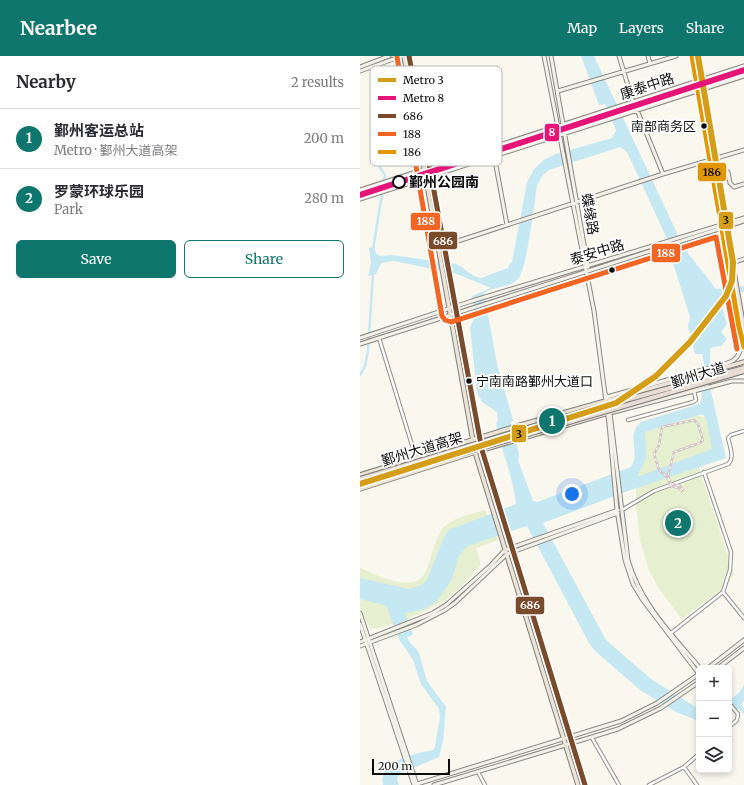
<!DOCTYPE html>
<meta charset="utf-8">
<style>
:root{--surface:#fff;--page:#f7f7f7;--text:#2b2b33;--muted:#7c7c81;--line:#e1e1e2;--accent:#0f766e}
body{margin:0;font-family:Merriweather,"Noto Sans SC",serif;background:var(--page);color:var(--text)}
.controls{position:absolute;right:12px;bottom:12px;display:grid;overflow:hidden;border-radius:6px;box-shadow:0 2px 6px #0003}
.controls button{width:36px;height:36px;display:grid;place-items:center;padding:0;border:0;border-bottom:1px solid var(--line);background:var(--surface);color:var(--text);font:20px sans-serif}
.scale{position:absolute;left:12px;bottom:10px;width:78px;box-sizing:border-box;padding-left:4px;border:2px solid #0c0c0c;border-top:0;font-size:11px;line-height:14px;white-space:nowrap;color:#0c0c0c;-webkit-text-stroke:3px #fff;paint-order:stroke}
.you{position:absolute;left:212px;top:438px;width:14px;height:14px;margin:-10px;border:3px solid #fff;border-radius:50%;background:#1a73e8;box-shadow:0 0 0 6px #1a73e833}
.badge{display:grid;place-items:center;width:26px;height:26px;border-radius:50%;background:var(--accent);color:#fff;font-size:13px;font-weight:700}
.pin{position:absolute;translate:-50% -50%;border:2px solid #fff;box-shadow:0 1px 4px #0006}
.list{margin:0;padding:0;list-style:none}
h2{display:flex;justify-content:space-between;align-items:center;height:52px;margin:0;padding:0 16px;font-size:17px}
h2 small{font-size:13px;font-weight:400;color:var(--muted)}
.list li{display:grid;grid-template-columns:26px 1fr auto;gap:12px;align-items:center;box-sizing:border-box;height:60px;padding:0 16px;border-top:1px solid var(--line)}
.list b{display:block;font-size:15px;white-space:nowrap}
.list p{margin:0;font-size:13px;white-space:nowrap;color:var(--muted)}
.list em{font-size:13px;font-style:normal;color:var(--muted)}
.actions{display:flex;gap:8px;padding:12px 16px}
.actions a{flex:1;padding:9px 0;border:1px solid var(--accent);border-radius:6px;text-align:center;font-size:14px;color:var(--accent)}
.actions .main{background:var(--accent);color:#fff}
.icon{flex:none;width:22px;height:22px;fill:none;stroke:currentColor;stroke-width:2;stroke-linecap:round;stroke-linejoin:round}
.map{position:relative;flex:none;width:384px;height:729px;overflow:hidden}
header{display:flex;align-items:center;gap:24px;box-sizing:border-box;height:56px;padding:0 20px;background:var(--accent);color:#fff}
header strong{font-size:19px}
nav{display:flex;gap:22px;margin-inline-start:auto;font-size:14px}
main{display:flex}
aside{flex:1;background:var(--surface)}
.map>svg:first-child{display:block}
</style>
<header>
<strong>Nearbee</strong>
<nav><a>Map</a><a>Layers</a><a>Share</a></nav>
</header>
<main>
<aside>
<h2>Nearby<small>2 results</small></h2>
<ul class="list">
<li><span class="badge">1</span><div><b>鄞州客运总站</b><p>Metro · 鄞州大道高架</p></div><em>200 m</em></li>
<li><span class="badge">2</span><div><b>罗蒙环球乐园</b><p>Park</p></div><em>280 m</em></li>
</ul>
<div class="actions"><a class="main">Save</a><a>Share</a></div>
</aside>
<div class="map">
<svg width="384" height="729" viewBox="0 0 384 729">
<rect width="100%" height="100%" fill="#faf7ef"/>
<path fill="#e6efcf" d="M338,359L346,362L352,389V393L335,400L374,518L363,533L322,563L299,533L289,514L280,484L276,449V421L281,414L285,376Z
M125,454L138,484L116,492L121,509C111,520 100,533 88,542C74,552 25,575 10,572L0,551V512C16,519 49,536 63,520C67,515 70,504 72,497C75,489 77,479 83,472C94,461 111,458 125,454Z"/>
<path fill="#c6e8f3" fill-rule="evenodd" d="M221,0H234L324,192L356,233L384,230V236L363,239L359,241L367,268L361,276L367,283L361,290L350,292L351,335L366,402L268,435L183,467L246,584L291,623L334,650L339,651V665L316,656L280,634L234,594L229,587L167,470L107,490L99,500L92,523L79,542L73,548L62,554L45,557L53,579L47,581C51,591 56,590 59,597L67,625L86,651L83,685L79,701L39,718L37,723L39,729H23C17,705 56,697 74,694L80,662L79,653L61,628L53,604L39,583L27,552L25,549L0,543V522L48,533L60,530L67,524L84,481L89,474L156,448C153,420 141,394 136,367L138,364L137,356L122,346L117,336L110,271L116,258L112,240L131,232L97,218L34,205L21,207L16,218L8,220L11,207L9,192L14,191L16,197L20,200L32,199L96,208C106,212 109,220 121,222L148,212L150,207L152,206L167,126L174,113L185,103L196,98L252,82L256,74L245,48L239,49ZM260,91L267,96L315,200L313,201V207L330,261L328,270L335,298H342L344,307L341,346L339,348L281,366C265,379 281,395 271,411L177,446L173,445L158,404L159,398L151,367L153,364L137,308L124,237C134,230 150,232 158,223C167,213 174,148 177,130L182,120L189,114ZM338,359H343L346,362L352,393L277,421L286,402L285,376Z
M384,629V644L381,649L384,653V658L378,653L369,656V645L379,637Z"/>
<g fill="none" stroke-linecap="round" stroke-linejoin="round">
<path stroke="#c6e8f3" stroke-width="2.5" d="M13,194L25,119C14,106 13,90 15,73L22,66L48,53
M0,319L5,310L8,295L13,217"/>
<defs>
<path id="street" d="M19,282L56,402
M342,314L352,311
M268,364L333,346L336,344L334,335
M262,454L294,435L368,408C375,402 370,391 368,382L371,379L384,375
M363,536L384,562
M311,577L363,536L370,514L371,496L344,416
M369,647L378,658L377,664L369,671
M232,682L259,729
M324,711L337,729
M118,716L125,729
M289,729L324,711L339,698"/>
<path id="secondary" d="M184,0L234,255L249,368L257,454L265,504L273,528L282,543L339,618
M191,0L228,211
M259,0L273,46
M288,0L290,8
M0,11L29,0
M0,15L42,0
M198,35L316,0
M277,54L303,118
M134,99L147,169
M368,116L370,127L374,131L384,128
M0,134L384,10
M0,143L384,20
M98,185L303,118L384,94
M372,207L384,203
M0,282L112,245L384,162
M0,288L384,165
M352,311C370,307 380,306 382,286
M245,337L247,341L250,357L268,504C280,547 312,579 340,612
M247,341L342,314
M254,356L372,325H384
M120,385L139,451
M0,557L57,729
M0,568L54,729
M0,586L73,557L86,549L131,509L145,494L258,454
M0,590L56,569L85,554L95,547L147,498L258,457
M348,612L384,584
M358,612L384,592
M54,729L261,665L297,647L339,618
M74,729L258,673L301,652L339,626"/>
<path id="primary" d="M44,0L115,396L218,729
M49,0L120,382
M332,0L379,271L384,291
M336,0L384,273
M0,419L157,370L384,306
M0,433L122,394L347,328
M139,451L225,729"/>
</defs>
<use href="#street" stroke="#93928e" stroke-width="4.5"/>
<use href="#secondary" stroke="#8a8885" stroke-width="5"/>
<use href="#primary" stroke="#807f7c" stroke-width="5.5"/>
<use href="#street" stroke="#fefefd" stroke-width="2.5"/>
<use href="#secondary" stroke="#f4f1e8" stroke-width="3"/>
<use href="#primary" stroke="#ece4d7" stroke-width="3.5"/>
<defs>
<path id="rail" d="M322,435L319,432L311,430L307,421L299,414L294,398L299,389L302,371L334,364L338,368L343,384L340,387L314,396L308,420L311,428L320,430L323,434"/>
</defs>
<use href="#rail" stroke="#d6c4c5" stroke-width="2.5"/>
<use href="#rail" stroke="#fff" stroke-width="1" stroke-dasharray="3" stroke-linecap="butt"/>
<defs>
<path id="highway-bridge" d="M0,423L221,356L384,312
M0,427L384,315"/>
</defs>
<use href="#highway-bridge" stroke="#807f7c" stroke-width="6" stroke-linecap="butt"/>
<use href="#highway-bridge" stroke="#e9dcd4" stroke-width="4"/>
<defs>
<path id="bus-1" d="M49,0L122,394L225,729"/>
<path id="bus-2" d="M37,1L82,260L85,264L91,266L356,181L377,293"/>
<path id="bus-3" d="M332,0L379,271L384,291"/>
</defs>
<use href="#bus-1" stroke="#fff" stroke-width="8"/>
<use href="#bus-2" stroke="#fff" stroke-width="8"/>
<use href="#bus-3" stroke="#fff" stroke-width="8"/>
<use href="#bus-1" stroke="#7a4b2a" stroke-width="5"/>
<use href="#bus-2" stroke="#f26522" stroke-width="5"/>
<use href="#bus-3" stroke="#e09701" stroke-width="5"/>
<defs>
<path id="metro-1" d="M0,428L256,347L296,320L330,286L366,240L372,225L373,206L338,0"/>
<path id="metro-2" d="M0,139L384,14"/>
</defs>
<use href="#metro-1" stroke="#fff" stroke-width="9"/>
<use href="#metro-2" stroke="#fff" stroke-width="9"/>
<use href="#metro-1" stroke="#d49e19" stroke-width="6"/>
<use href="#metro-2" stroke="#e61477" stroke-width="6"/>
</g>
<g fill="#0c0c0c" stroke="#fff" stroke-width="1.5">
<circle cx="344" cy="70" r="3.5"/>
<circle cx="252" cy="214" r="3.5"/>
<circle cx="109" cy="325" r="3.5"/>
</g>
<circle fill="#fff" stroke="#0c0c0c" stroke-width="2" cx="39" cy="126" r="6"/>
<g text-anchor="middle" stroke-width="4" stroke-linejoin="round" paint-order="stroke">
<g font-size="13" fill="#0c0c0c" stroke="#fff" text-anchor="end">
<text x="336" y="75">南部商务区</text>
<text x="116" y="330" text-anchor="start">宁南南路鄞州大道口</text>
</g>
<g font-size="14" fill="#0c0c0c" stroke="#fff">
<text transform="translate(287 30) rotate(-18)" y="5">康泰中路</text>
<text transform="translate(230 158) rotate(80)" y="5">蝶缘路</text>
<text transform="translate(237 196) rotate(-17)" y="5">泰安中路</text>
<text transform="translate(338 319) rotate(-17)" y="5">鄞州大道</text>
<text transform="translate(62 393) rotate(-17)" y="5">鄞州大道高架</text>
</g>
<g font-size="14" font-weight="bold" fill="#0c0c0c" stroke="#fff" text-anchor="start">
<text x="49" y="131">鄞州公园南</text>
</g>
</g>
<rect x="10" y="10" width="132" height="100" rx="6" fill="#fff" stroke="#b6b6b6" stroke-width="1"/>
<rect x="18" y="22" width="18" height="4" fill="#d49e19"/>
<rect x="18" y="40" width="18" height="4" fill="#e61477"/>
<rect x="18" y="58" width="18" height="4" fill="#7a4b2a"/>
<rect x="18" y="76" width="18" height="4" fill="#f26522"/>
<rect x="18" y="94" width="18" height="4" fill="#e09701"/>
<g font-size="11" fill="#0c0c0c">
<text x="43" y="28">Metro 3</text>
<text x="43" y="46">Metro 8</text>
<text x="43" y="64">686</text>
<text x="43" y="82">188</text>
<text x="43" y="100">186</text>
</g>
<g stroke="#fff" stroke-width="1.5">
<rect x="184" y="67" width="16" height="19" rx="4" fill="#e61477"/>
<rect x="337" y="106" width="30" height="20" rx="4" fill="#e09701"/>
<rect x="358" y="155" width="16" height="19" rx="4" fill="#d49e19"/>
<rect x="50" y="156" width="31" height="19" rx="4" fill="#f26522"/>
<rect x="68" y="175" width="30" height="19" rx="4" fill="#7a4b2a"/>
<rect x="291" y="187" width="30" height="20" rx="4" fill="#f26522"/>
<rect x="151" y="368" width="16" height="19" rx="4" fill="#d49e19"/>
<rect x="155" y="540" width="30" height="19" rx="4" fill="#7a4b2a"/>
</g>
<g font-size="11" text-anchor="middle" font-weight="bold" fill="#fff">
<text x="192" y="80">8</text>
<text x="66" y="169">188</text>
<text x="83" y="189">686</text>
<text x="306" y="201">188</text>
<text x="170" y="553">686</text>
</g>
<g font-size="11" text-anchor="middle" font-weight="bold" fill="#111">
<text x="352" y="120">186</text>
<text x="366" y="168">3</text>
<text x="159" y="382">3</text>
</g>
</svg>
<div class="controls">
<button>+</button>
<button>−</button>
<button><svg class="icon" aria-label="layers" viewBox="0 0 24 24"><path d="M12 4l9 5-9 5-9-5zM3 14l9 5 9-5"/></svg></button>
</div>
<div class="scale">200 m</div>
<div class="you"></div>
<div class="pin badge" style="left:192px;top:365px">1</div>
<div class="pin badge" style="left:318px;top:467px">2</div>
</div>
</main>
